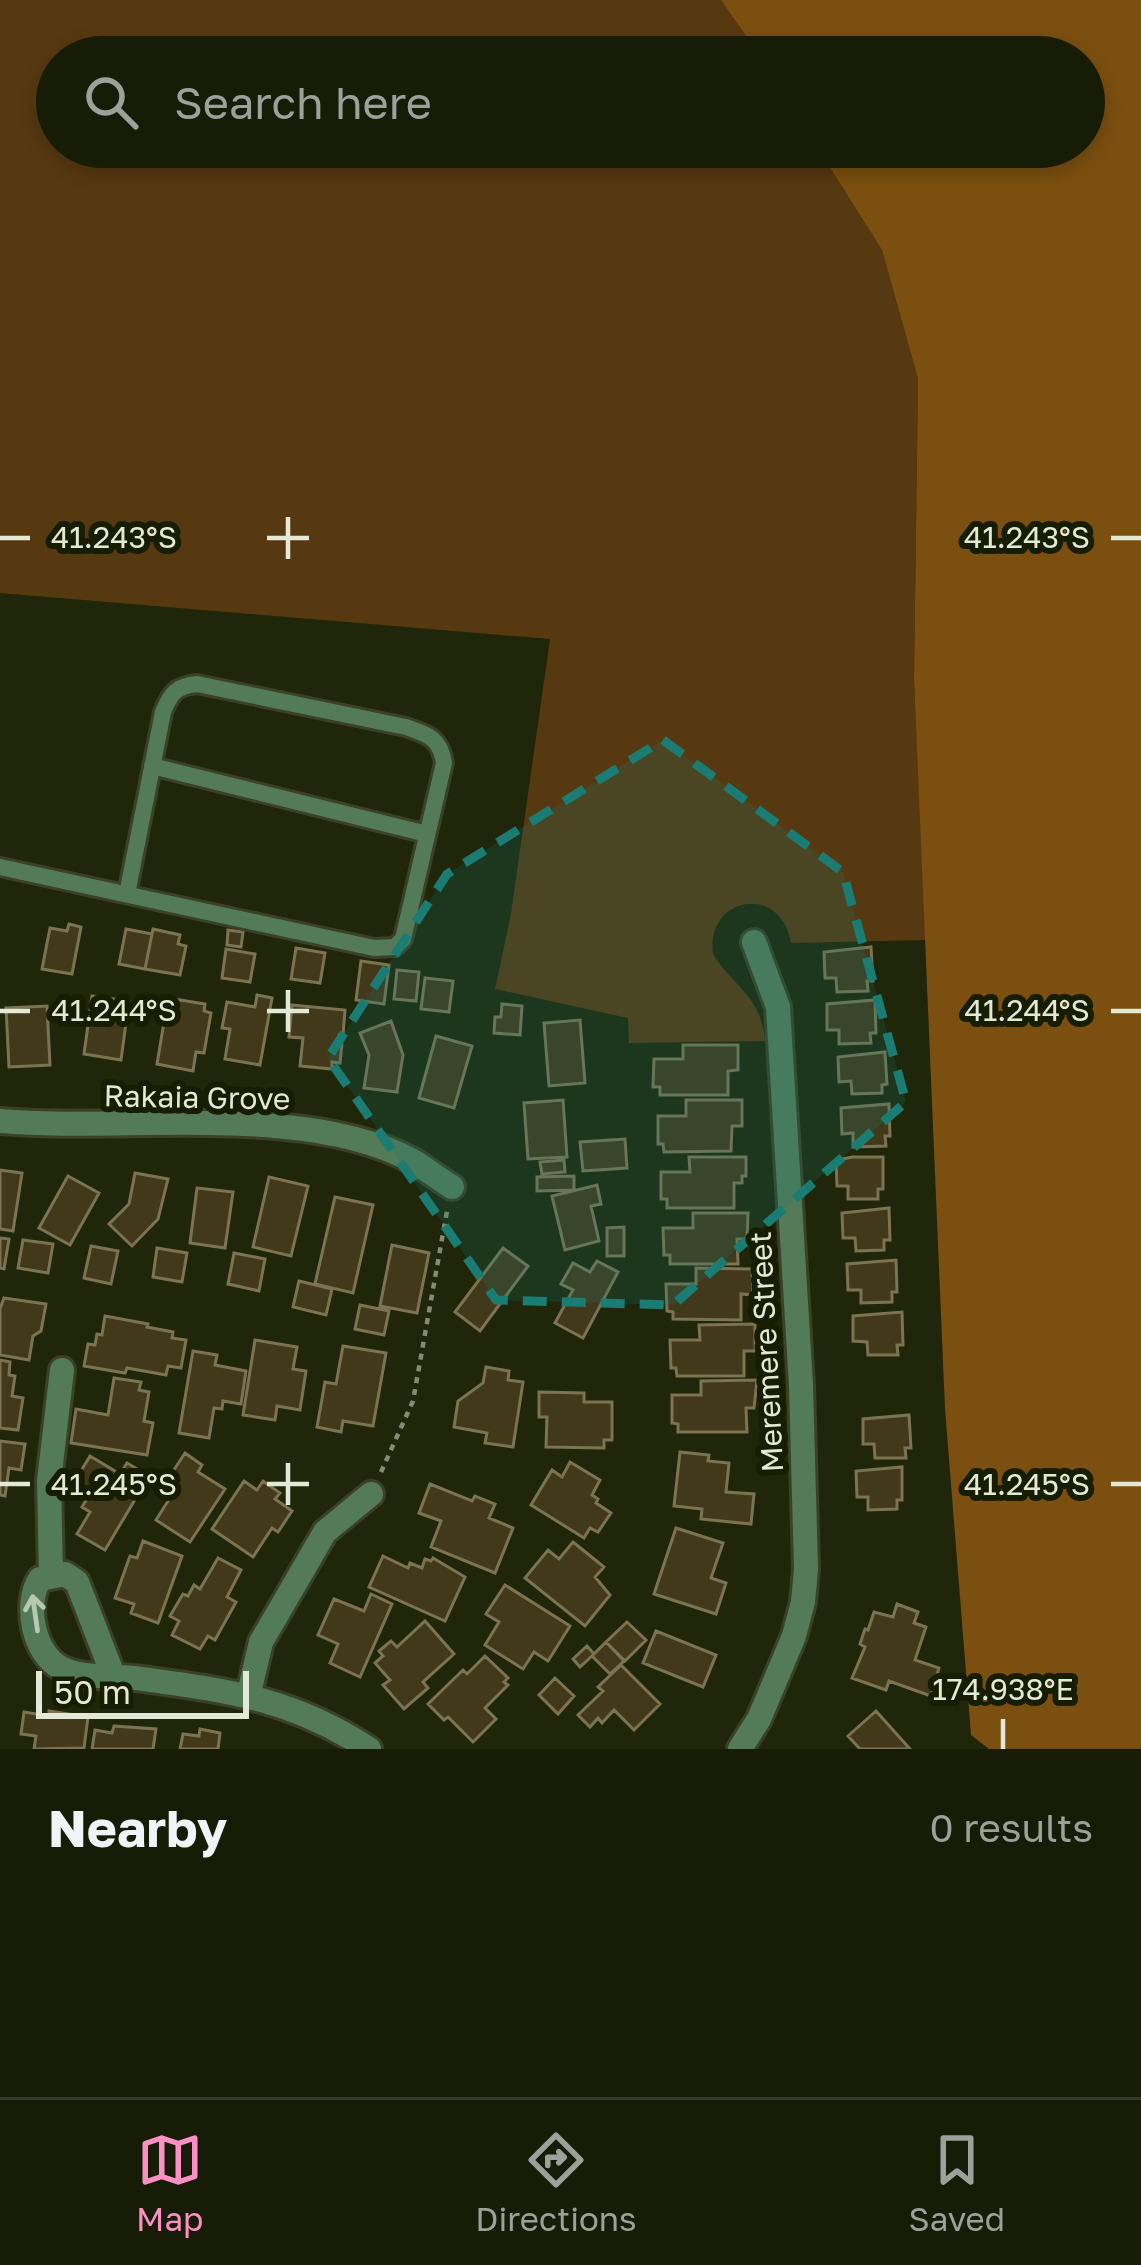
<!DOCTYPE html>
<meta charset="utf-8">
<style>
:root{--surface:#171c07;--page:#242915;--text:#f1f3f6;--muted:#9ea19b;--line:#363a28;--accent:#fc8fc3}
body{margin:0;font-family:"Golos Text",sans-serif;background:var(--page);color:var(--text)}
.scale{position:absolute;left:36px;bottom:30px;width:213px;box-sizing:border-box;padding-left:12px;border:6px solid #e3e8d7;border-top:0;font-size:33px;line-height:42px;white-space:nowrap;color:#e3e8d7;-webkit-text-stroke:9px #161d01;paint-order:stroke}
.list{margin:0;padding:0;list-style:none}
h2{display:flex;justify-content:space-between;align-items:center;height:156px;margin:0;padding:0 48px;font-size:51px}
h2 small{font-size:39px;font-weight:400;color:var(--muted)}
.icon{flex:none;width:66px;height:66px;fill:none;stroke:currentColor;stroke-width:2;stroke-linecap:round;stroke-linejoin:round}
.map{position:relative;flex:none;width:1141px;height:1749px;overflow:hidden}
.search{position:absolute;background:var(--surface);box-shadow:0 6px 18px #0003;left:36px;right:36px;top:36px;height:132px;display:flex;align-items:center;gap:30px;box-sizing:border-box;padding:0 42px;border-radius:66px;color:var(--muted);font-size:45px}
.sheet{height:348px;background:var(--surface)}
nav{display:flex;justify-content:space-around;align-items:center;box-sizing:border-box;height:168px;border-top:3px solid var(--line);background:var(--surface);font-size:33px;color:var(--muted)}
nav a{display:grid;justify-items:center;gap:6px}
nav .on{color:var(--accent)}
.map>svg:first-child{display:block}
</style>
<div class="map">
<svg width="1141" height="1749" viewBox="0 0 1141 1749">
<rect width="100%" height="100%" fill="#1f2609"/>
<path fill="#573911" d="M0,0H721L728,5L761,57H57V147H817L882,250L918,379L914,679L926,940L791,943C781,882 705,897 713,954C734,988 761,995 765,1041L629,1043L628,1018L495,989L511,914L550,639L0,593Z"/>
<path fill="#7b4f0f" d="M721,0H1141V1749H989L971,1735L945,1409L914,679L918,379L882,250L817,147H1084V57H761Z"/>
<path fill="#41391a" stroke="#7b7352" stroke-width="3" d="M69,924L81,927L72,974L42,969L50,928L67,931Z
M126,929L152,934L145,969L119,964Z
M153,929L180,935L178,944L186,946L180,975L145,969Z
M228,930L243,932L241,947L227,945Z
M871,947L873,981H867L868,991L837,992L836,978H825L824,952Z
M296,948L325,953L320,983L291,979Z
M226,949L255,954L250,982L222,978Z
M361,961L389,965L384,1004L356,1000Z
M397,970L419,972L416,1001L394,999Z
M425,978L453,981L449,1012L421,1009Z
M257,995L272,998L260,1065L225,1059L230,1029L222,1028L227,1002L255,1007Z
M92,996L129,1001L121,1060L84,1054Z
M168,998L205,1004L204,1011L211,1013L204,1053L196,1052L193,1071L157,1064Z
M875,1000L876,1033H870L871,1043L839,1044V1030H827V1004Z
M502,1004L522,1006L520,1035L494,1033L495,1017H501Z
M292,1005L345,1010L343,1035H339L338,1043L342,1044L340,1063L332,1062V1069L300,1066L303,1038L289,1037Z
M47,1006L50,1065L9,1067L6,1008Z
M580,1020L585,1083L549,1086L544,1023Z
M391,1021L403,1055L397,1092L364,1088L369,1055L360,1033Z
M436,1036L472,1046L454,1108L419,1098Z
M683,1045H738V1070L728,1071V1095H660V1087H653L654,1059H683Z
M885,1052L887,1084L882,1085V1093L852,1094L851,1081L839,1082L838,1057Z
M563,1100L567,1157L528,1159L524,1103Z
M686,1100H742V1126H732L731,1151L664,1152L663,1144H658V1116H686Z
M889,1104L890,1136H885L886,1146L853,1147V1133L842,1134L841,1108Z
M625,1139L627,1168L583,1171L580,1142Z
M689,1157H746V1176H742V1183H734V1208H667V1199H661V1172H690Z
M853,1157H883V1189H878V1199H848V1186H837L836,1160Z
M564,1160L565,1172L542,1174L540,1162Z
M0,1170L22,1173L13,1231L0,1229Z
M135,1173L168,1179L158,1219L132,1246L109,1224L129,1204Z
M68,1176L99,1193L70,1245L39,1228Z
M574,1176V1190L537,1191V1177Z
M269,1177L308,1186L291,1256L253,1247Z
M597,1185L601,1204L591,1206L599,1241L565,1250L552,1196Z
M197,1188L233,1192L225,1248L190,1243Z
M335,1197L373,1205L353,1293L315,1284Z
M889,1208L890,1240H884V1250L856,1251L855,1238H843L842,1213Z
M693,1213H748L747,1239H737L738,1264H670V1255H664L663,1228H693Z
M624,1227V1256H607V1228Z
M0,1238L9,1239L4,1269L0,1268Z
M23,1240L53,1244L48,1273L18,1268Z
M392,1245L429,1253L417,1313L380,1306Z
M91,1246L118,1251L111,1284L84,1278Z
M157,1248L187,1253L182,1282L153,1277Z
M503,1248L528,1266L480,1331L455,1312Z
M234,1253L265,1259L259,1291L228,1284Z
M896,1260L897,1292H892V1302L861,1303V1290H848L847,1264Z
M597,1261L618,1272L583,1338L555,1323L573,1290L561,1284L573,1263L590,1272Z
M696,1268L752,1269L753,1295L741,1294V1320L673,1319V1312L667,1311L666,1284H696Z
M299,1281L332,1289L326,1315L293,1307Z
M4,1298L46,1304L41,1331L33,1336L29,1360L0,1355V1309Z
M360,1305L389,1311L384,1335L355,1329Z
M902,1312L903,1345H897L898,1355H868L867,1342L853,1341V1316Z
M105,1316L148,1324L147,1327L173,1332L172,1338L186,1340L181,1368L168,1366L166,1375L127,1368L125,1373L84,1366L88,1344L95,1345L97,1334L102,1335Z
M755,1324V1351H744V1376H677L676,1368H671L670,1340H700L699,1325Z
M255,1340L297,1347L293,1369L306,1371L300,1410L277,1406L275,1420L243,1415Z
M343,1346L386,1353L373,1426L343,1421L341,1432L317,1427L325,1382L336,1384Z
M193,1351L217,1355L215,1365L246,1371L241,1404L223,1401L222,1409L214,1408L209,1438L179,1433Z
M0,1360L10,1362L9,1375L15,1376L12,1396L23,1398L18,1430L0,1428Z
M486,1367L509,1371L508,1380L523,1382L513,1447L485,1443L487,1433L454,1427L458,1401L483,1383Z
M114,1378L141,1382L139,1390L149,1392L144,1421L153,1423L147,1455L71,1443L76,1409L108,1415Z
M757,1380L754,1408H746L747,1432H678V1424L672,1423V1395H701V1381Z
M539,1392L584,1393V1402H612V1440H604V1448L546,1447L547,1417H539Z
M909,1415L911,1448H905L906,1458H875L874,1444H863V1419Z
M0,1441L25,1444L21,1470L9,1468L5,1496L0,1495Z
M680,1452L709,1455L708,1461L729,1463L726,1492L754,1494L751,1524L701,1519L702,1509L674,1506Z
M185,1453L202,1465L198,1472L225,1489L190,1542L156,1520L170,1498L160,1491Z
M90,1456L120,1474L127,1463L149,1476L105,1550L77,1534L90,1512L82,1507L88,1497L71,1487Z
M570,1462L600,1480L592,1495L598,1499L596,1503L611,1513L598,1532L590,1528L584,1538L531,1505L552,1470L562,1477Z
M902,1467V1500H897V1509L868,1510V1497H857L856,1471Z
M244,1481L257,1490L263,1481L280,1493L275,1499L292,1511L278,1532L272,1528L253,1557L212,1529Z
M430,1484L472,1501L475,1496L495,1504L489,1518L513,1528L495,1573L431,1547L441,1521L419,1513Z
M676,1528L723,1543L711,1578L726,1583L716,1614L654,1594Z
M143,1541L182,1556L158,1623L131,1613L134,1604L115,1598L130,1556L137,1558Z
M573,1542L604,1567L595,1577L610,1595L585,1626L525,1578L548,1550L559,1559Z
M383,1556L408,1568L410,1563L422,1568L425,1559L431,1561L433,1558L465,1577L445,1621L369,1587Z
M218,1558L241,1570L227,1597L236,1602L215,1640L208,1636L200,1649L172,1635L179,1621L170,1616L183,1594L188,1596L194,1585L200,1589Z
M505,1585L570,1626L548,1661L534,1652L523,1669L485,1645L499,1622L486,1614Z
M371,1594L392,1604L360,1677L330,1663L338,1644L318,1635L334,1599L364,1611Z
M897,1604L918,1612L914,1623L926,1627L915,1660L939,1668L931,1696L889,1681L886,1690L852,1678L865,1647L860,1644L865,1629L868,1630L874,1612L893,1617Z
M425,1621L454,1654L423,1682L428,1688L404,1709L383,1685L390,1680L375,1663L383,1656L379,1651L391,1641L397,1647Z
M627,1622L646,1640L625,1661L606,1642Z
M656,1631L716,1655L703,1687L643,1663Z
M606,1642L624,1661L610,1674L592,1656Z
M587,1646L594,1654L580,1667L573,1659Z
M485,1656L508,1678L504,1682L508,1685L485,1708L496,1719L473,1742L448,1717L444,1720L428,1704L463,1670L467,1674Z
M621,1665L660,1704L634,1730L614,1710L602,1723L598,1718L590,1727L578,1715L603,1691L598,1687Z
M555,1678L574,1696L558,1714L539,1695Z
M49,1711L88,1717L84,1748L34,1749L36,1736L21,1734L24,1712L49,1716Z
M876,1711L910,1749H860L848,1736Z
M114,1726L156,1729L153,1749H92L95,1730L112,1733Z
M200,1729L220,1733L218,1749H180L183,1734L199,1736Z"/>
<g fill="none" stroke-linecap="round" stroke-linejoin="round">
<defs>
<path id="lane" d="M152,766L427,834
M0,867L374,948L395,947L403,939L444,763C440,738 429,735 406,727L197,684C176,686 171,693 163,712L127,894"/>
<path id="street" d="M0,1121C123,1132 305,1102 413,1161C426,1169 439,1179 452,1187
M51,1574L49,1481L62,1370
M113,1675L77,1582L65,1574L40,1579C24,1603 33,1654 61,1668C85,1680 117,1675 143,1679C230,1691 293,1699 369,1749
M249,1693L261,1642L325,1532L371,1494
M740,1749L759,1719L794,1636L803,1602L806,1569L801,1385L778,1007L754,942"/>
</defs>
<use href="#lane" stroke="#3a4126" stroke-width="22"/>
<use href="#street" stroke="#3a4126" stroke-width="30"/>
<path stroke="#858b74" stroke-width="4.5" stroke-dasharray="6 6" stroke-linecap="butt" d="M381,1472L413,1401L447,1211"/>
<use href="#lane" stroke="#537b58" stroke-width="16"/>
<use href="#street" stroke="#537b58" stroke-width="24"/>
</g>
<defs><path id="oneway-shaft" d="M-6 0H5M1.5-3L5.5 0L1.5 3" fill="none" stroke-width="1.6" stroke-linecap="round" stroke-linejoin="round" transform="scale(3)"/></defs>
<use stroke="#b8c7b1" href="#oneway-shaft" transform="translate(35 1613) rotate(-98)"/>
<path fill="#1a7c73" fill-opacity="0.2" stroke="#1a7c73" stroke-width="9" stroke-dasharray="24 15" stroke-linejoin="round" d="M663,740L843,872L906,1102L673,1305L496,1300L328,1058L447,874Z"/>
<path fill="none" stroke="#e3e8d7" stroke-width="4.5" d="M288,517V559M0,538H30M267,538H309M1111,538H1141M288,990V1032M0,1011H30M267,1011H309M1111,1011H1141M288,1463V1505M0,1484H30M267,1484H309M1111,1484H1141M1003,1719V1749"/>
<g text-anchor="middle" stroke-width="12" stroke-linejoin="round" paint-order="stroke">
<g font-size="30" fill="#e3e8d7" stroke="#161d01">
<text transform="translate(197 1098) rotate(1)" y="10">Rakaia Grove</text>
<text transform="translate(767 1352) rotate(-93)" y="10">Meremere Street</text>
</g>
</g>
<g font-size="30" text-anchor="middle" fill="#e3e8d7" stroke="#161d01" stroke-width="12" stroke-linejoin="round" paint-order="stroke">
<text x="114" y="548">41.243°S</text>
<text x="1027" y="548">41.243°S</text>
<text x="114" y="1021">41.244°S</text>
<text x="1027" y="1021">41.244°S</text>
<text x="114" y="1495">41.245°S</text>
<text x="1027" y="1495">41.245°S</text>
<text x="1003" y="1700">174.938°E</text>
</g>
</svg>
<div class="scale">50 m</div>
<div class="search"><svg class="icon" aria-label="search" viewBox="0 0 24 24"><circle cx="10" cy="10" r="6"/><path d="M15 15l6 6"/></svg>Search here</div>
</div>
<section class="sheet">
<h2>Nearby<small>0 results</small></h2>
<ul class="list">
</ul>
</section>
<nav>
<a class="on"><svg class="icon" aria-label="map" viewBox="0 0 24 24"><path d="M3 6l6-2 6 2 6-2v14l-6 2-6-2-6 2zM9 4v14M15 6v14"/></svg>Map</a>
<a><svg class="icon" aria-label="directions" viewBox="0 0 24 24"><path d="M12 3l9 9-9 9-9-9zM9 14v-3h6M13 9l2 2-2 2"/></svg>Directions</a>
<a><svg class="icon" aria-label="saved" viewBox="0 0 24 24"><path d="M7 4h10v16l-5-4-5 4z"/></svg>Saved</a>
</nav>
